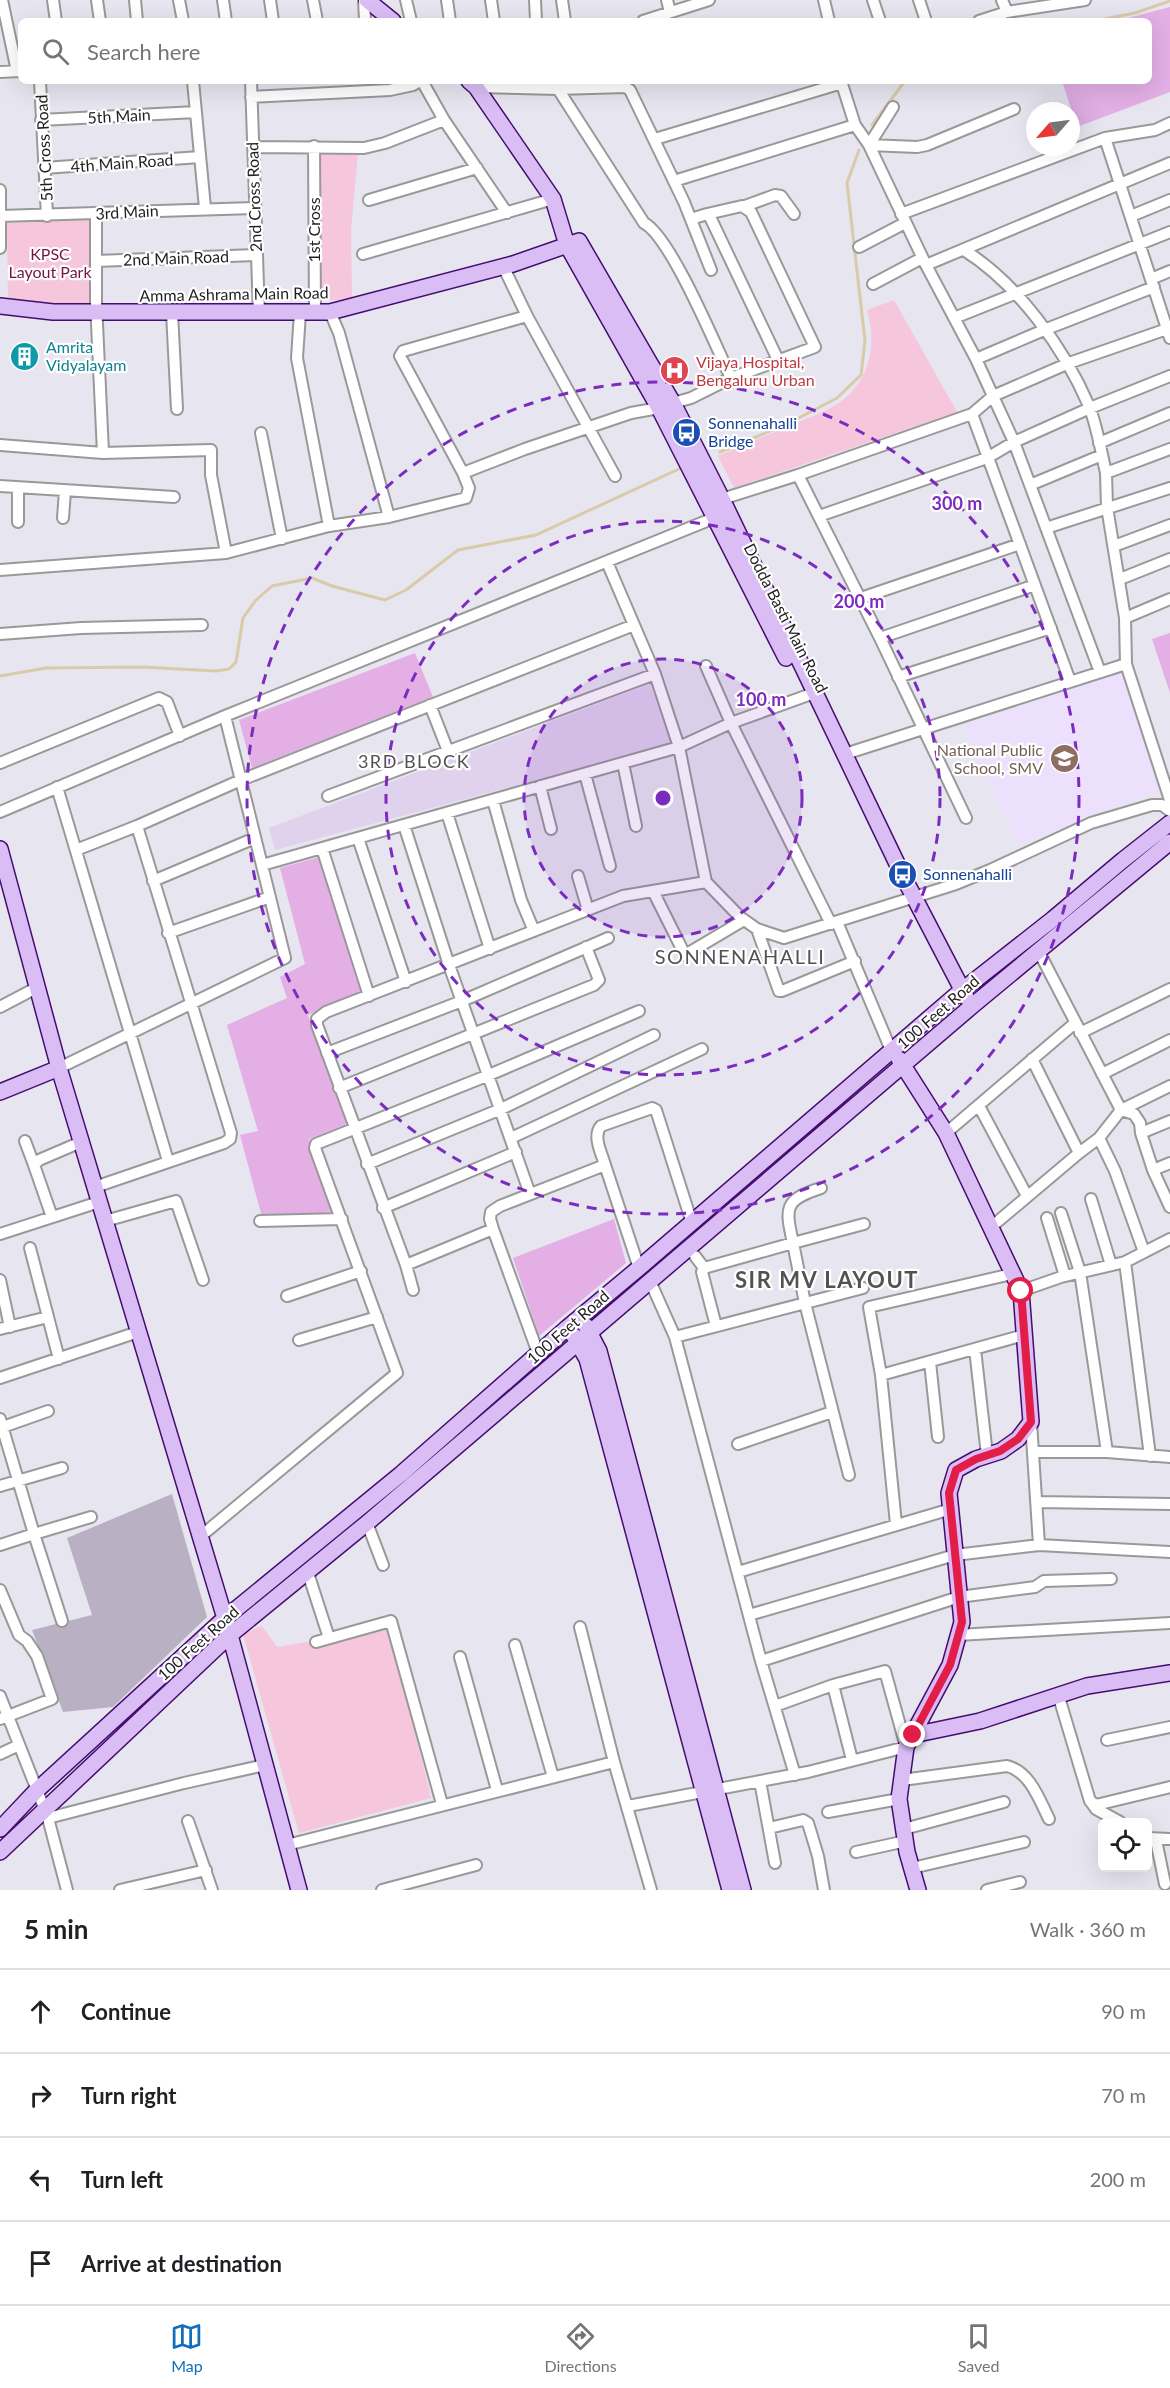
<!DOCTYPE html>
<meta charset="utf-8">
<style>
:root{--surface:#fff;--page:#f6f6f6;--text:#202124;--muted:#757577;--line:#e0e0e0;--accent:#0f6ebe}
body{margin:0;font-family:Lato,sans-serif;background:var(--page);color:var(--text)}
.controls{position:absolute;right:18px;bottom:18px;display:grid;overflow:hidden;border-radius:9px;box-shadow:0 6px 24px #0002}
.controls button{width:54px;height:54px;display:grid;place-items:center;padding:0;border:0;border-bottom:2px solid var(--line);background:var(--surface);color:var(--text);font:30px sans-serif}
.compass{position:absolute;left:1026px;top:102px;width:54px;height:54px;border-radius:50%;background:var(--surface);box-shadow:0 6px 24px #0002;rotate:242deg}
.stop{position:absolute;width:18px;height:18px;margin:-14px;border:4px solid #e11d48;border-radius:50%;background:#fff}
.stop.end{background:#e11d48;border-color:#fff;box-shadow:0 2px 6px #0008}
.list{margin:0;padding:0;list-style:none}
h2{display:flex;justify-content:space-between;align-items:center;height:78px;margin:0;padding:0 24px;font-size:26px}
h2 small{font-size:20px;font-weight:400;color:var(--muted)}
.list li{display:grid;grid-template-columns:39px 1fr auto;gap:18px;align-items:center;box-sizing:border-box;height:84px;padding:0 24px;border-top:2px solid var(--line)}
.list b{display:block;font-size:22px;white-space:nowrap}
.list em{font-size:20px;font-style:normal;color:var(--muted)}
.icon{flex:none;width:33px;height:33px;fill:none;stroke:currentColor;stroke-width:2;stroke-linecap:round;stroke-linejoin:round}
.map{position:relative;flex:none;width:1170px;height:1890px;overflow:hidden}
.search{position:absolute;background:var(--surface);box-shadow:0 6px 24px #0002;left:18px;right:18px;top:18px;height:66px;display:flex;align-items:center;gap:15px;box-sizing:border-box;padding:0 21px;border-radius:9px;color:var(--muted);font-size:22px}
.sheet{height:414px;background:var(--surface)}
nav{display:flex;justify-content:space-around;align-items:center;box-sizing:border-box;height:84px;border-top:2px solid var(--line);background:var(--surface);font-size:16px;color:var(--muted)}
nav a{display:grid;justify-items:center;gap:3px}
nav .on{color:var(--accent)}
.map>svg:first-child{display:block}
</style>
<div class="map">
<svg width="1170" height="1890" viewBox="0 0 1170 1890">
<rect width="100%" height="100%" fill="#e7e5ef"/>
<path fill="#ede0fd" d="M1123,672L1159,792L1085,817L1019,845L963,726Z"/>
<path fill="#b9b1c3" d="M172,1494L207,1617L113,1707L63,1712L32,1630L92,1615L67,1538Z"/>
<path fill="#e0d2ec" d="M650,684L671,744L275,850L269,828Z"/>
<path fill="#e3afe5" d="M1170,7V92L1077,127L1062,81H1149V21H1117Z
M1170,633V693L1152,639Z
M415,653L433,697L252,768L239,720Z
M319,857L364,991L308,1015L347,1124L309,1139L337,1215L262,1217L240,1135L258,1131L227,1025L287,998L280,977L305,964L280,868Z
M614,1219L626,1263L539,1336L513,1258Z"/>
<path fill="#f5c6dc" d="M318,153H358L351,230L352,299L320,301Z
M92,219L91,309L8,303L7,223Z
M894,300L957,412L734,488L718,456C742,446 766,436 790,425C806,419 823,413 837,404C869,384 878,345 867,310Z
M262,1626L277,1647L390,1628L431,1798L299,1833L243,1634Z"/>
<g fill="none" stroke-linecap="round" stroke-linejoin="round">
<path stroke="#d9caa9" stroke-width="3" d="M1094,21L1135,13L1170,1
M872,125L905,81
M720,452L789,423L837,398L861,375L865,341L847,183L859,150
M0,676L46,668L142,667L216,671L229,669L236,662L243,618L255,601L272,586L312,578L332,586L385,600L406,590L458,550L536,535L681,468"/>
<defs>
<path id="street" d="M2,0L17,71
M53,0L56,21
M97,0L100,21
M135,0L137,21
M179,0L183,21
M223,0L226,21
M270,0L273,21
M313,0L317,21
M364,0L365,21
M406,0L411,21
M447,0L450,21
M491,0L494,21
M535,0L536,21
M562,0L565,21
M667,0L670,12
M824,0L829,21
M873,0L880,21
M919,0L926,21
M1002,0L1007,12
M643,21L709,0
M979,21L1007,12L1085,0
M0,72L21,71
M40,81L47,216
M193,81L205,208
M251,81L259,314
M422,81L444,120L507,213
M841,81L855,125L869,145L926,265L1170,163
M476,87L558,89L644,223C671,237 716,347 731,378
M558,89L625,87L630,90L684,202L711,270
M251,97L390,90L413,85L420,81
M41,120L196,112
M1105,138L1170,338
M655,139L842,83
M869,145L917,147L927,145L1014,109
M869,145L893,107
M314,146L315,313
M253,147L364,148L385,143L444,120
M44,168L200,157
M674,181L855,125
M0,190V248
M369,200L477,168
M745,206L775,195L781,196L794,214
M96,214V302L103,453
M901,214L1105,138L1155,130L1170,123
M0,216L254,208
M1131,216L1170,200
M691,219L707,214L711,219L779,362
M859,247L905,223
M964,250C1018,284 1064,348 1089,406C1097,426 1101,451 1106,473
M363,254L553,199
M96,261L256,255
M926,265L976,359L1014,442L1100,672
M503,266L527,316L615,476
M1151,279L1170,271
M873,284L922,258
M330,312L339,333L389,517
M172,313L177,409
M300,313L297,358L329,526
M954,318L1170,232
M976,359L1044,330L1154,287
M673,403L691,398L731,378L815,347L751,212L742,206L707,214
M972,414L993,396L1069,363L1167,329
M261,433L282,539
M1099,443L1170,413
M0,445L103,453L211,450V475L226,553
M1170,449L1106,473L1107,507L1125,618L1126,664L1170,800
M463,473L525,449L631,413L659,408
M1030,485L1102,455
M0,486L174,497
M722,499L798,475
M819,516L987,458L1014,442L1090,408L1170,376
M63,518L65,491
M18,522V488
M1046,528L1170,488
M1114,546L1170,525
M607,562L655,674L679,747L731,723L814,693
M0,570L226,553L329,526L389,517L466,498L469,488L463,473L400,356L403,351L527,316
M1120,579L1170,559
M861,598L1020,544
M1125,618L1170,599
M0,634L81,628L202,625
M880,638L1035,585
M706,666L731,723L831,924
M898,677L1051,628
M430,705L448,751
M845,754L1126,664
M0,763L159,698L167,702L180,736
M623,763L636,826
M585,774L610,866
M540,786L551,829
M57,787L168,1161
M328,796L655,674
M493,800L521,900L534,931
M0,812L225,716L719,516
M447,813L490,949
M966,818L880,638L798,475L972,414L1070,681
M404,825L449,965L530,1194
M358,838L406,982
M322,848L369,996
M76,850L137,826L241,780L634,625
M262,865L679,747L706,882L740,917L757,929L784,938L956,884L990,870L1091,823L1152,805H1162L1170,811
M578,876L588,910
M153,881L255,838
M653,891L685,955L744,920
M837,922L891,1050
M757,929L779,991H782L855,961
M168,933L270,897
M1039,952L1121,1110L1134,1114L1140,1123L1141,1133L1153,1170L1170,1207
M0,1007L38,987
M1080,1033L1170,989
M327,1053L462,1001L608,938
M1032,1059L1079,1153
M59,1068L285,958L225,716
M1102,1074L1170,1040
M339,1088L594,985L599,980L586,947
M979,1106L1027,1196
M946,1133L1075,1023
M1141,1133L1170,1121
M511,1138L702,1049
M1099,1138L1115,1171L1144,1252
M25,1141L34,1165
M367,1164L501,1109L654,1035
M605,1165C602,1154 592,1136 601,1126L652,1108L656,1110L692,1223
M1153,1170L1170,1163
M95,1187L224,1143L230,1139L231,1133L137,826
M1091,1199L1111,1265
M383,1208L516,1152
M1061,1213L1080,1272L1107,1452
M52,1217L34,1165L39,1160L81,1142
M1047,1218L1065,1276
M105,1221L176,1201L203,1280
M260,1221L342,1219
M990,1228L1079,1153L1099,1138L1121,1110L1170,1086
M493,1229L406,1265L317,1025V1019L326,1012L623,896L706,882
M0,1234L99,1202
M30,1248L59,1359
M695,1256L704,1268
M1125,1262L1150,1456
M406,1265L413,1290
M0,1280L10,1327
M650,1281L675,1337L761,1661L795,1775
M1021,1291L1061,1277L1125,1262L1170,1239
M287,1296L361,1271
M716,1326L702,1272L704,1268L793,1243C785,1207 784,1200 821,1188
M0,1329L48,1317
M675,1337L863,1288
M299,1340L377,1317
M975,1349L987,1455
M538,1353L493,1229L490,1219L491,1212L500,1206L605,1165L639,1268
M930,1362L938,1437
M881,1375L1024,1335
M0,1378L138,1332
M0,1419L34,1534L0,1545
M1031,1422L1039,1545L1170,1552
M0,1428L48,1411
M738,1444L832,1412
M1033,1452H1107L1170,1457
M849,1475L805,1303L793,1243L864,1224
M0,1486L62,1468
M1037,1502L1170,1504
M367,1523L383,1565
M896,1524L881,1375L869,1307L1012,1274
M201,1536L397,1373L315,1148L316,1144L489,1075L639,1011
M738,1572L951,1509
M308,1573L329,1638
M0,1590L19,1635L27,1641L37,1656L52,1699L0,1719
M749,1615L955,1555L1039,1545
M62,1621L34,1534L91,1517
M580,1627L614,1762L651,1890
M958,1635L1170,1623
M316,1642L391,1621L442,1804
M515,1645L553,1777
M460,1657L497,1790
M761,1661L959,1597L1035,1587L1044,1581L1111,1579
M833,1685L852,1760
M1058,1694L1090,1801L1096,1805L1170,1787
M0,1696L48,1818L184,1783L265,1765
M1107,1740L1170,1727
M0,1754L19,1745
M902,1780L1007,1766C1030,1772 1039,1799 1049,1819
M760,1781L775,1863
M1091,1802L1096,1809L1120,1822
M628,1806L808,1772L906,1747L885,1671L833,1685L775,1706
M828,1812L899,1799
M48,1818L67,1890
M188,1821L212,1890
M769,1828L803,1820L808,1823L818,1856L824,1890
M904,1829L1004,1802
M1148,1838L1170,1839
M1156,1840L1165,1884
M287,1845L614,1762
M856,1852L906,1841
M912,1868L1024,1842
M120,1890L206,1870
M382,1890L476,1865
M987,1890L1020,1882"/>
<path id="secondary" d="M367,0L393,21
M469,81L476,87L553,199L567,245L659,408L786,658
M0,306L53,312H330L513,264L579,241L673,403L722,499L902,874L966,997
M0,849L59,1068L0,1092
M899,1059L946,1133L1021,1291L1031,1422L1018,1439L1001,1451L976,1459L956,1470L949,1493L962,1622L950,1665L906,1747L899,1799L907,1852L918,1890
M59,1068L230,1635L299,1890
M586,1326L599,1351L743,1890
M574,1336L587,1359L730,1890
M913,1735L980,1721L1087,1686L1170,1673
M0,1829L36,1791L224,1619L401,1474L567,1328L639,1268L955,996L1053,919L1123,860L1170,823
M0,1852L230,1635L367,1523L972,1006L1170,842"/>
</defs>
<use href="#street" stroke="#999" stroke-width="14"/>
<use href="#secondary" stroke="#440d6e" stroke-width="18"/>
<use href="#street" stroke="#fff" stroke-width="10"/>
<use href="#secondary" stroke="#dabdf5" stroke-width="15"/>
</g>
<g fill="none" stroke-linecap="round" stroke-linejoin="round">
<path stroke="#e11d48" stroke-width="8" d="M913,1735L950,1665L962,1622L949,1493L956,1470L976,1459L1000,1451L1018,1439L1031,1422L1021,1291"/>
</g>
<circle cx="663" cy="798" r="139" fill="#7b2cbf" fill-opacity=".12"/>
<g fill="none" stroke="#7b2cbf" stroke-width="3" stroke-dasharray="10 8">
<circle cx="663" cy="798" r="139"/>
<circle cx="663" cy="798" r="277"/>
<circle cx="663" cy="798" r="416"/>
</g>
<defs>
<symbol id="building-disc" viewBox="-11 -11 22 22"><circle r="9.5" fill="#0f9aa8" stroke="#fff"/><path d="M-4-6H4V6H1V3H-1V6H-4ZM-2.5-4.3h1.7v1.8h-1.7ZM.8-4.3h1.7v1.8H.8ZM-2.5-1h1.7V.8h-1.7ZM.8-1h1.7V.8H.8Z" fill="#fff"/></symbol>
<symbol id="hospital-disc" viewBox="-11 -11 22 22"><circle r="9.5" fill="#e0444e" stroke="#fff"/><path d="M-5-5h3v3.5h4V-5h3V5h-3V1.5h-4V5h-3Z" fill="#fff"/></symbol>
<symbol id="bus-disc" viewBox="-11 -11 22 22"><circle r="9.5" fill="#1a4fb4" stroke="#fff"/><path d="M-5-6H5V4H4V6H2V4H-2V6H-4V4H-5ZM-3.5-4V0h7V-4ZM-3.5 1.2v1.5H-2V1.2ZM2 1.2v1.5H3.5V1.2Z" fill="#fff"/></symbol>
<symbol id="school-disc" viewBox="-11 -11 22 22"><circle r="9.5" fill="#8d6e63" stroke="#fff"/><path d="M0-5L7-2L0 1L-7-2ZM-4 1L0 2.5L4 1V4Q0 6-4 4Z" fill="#fff"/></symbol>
</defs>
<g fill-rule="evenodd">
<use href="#building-disc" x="8" y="340" width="33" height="33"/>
<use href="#hospital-disc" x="658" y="354" width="33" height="33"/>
<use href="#bus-disc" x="670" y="416" width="33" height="33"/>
<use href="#school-disc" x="1048" y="742" width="33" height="33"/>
<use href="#bus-disc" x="886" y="858" width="33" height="33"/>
</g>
<g text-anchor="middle" stroke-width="4.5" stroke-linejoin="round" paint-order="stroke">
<g font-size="16" fill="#1f1f1f" stroke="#fff">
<text transform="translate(119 116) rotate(-3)" y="6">5th Main</text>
<text transform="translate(44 148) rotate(-93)" y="6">5th Cross Road</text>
<text transform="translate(122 163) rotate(-4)" y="6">4th Main Road</text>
<text transform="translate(254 197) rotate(-92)" y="6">2nd Cross Road</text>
<text transform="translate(127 212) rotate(-3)" y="6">3rd Main</text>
<text transform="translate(314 230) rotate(-90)" y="6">1st Cross</text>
<text transform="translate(176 258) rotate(-2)" y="6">2nd Main Road</text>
<text transform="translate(234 294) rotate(-1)" y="6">Amma Ashrama Main Road</text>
<text transform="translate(786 618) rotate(63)" y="6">Dodda Basti Main Road</text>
<text transform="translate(938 1012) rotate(-41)" y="6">100 Feet Road</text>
<text transform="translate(568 1327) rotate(-41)" y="6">100 Feet Road</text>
<text transform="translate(198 1643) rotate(-42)" y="6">100 Feet Road</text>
</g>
<g font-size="16" fill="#751441" stroke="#fff">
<text x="50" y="260">KPSC<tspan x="50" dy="18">Layout Park</tspan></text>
</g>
<g font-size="16" fill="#0d838f" stroke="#fff" text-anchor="start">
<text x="46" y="353">Amrita<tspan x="46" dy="18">Vidyalayam</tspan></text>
</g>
<g font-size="16" fill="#be3a42" stroke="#fff" text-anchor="start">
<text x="696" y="368">Vijaya Hospital,<tspan x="696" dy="18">Bengaluru Urban</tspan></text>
</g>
<g font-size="16" fill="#164399" stroke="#fff" text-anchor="start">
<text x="708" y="429">Sonnenahalli<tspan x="708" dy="18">Bridge</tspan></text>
<text x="923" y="880">Sonnenahalli</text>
</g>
<g font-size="16" fill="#785e54" stroke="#fff" text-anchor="end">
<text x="1043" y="756">National Public<tspan x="1043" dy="18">School, SMV</tspan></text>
</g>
<g font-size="18" letter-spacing="1.5" fill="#525252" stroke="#fff">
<text x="414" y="768">3RD BLOCK</text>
</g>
<g font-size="20" letter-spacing="1.5" fill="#525252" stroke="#fff">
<text x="740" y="964">SONNENAHALLI</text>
</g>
<g font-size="22" font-weight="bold" letter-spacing="1.5" fill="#525252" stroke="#fff">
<text x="827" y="1288">SIR MV LAYOUT</text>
</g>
</g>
<circle cx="663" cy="798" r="9" fill="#7b2cbf" stroke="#fff" stroke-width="3"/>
<g font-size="18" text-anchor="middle" font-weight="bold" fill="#7b2cbf" stroke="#fff" stroke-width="4.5" stroke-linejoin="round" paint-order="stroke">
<text x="957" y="510">300 m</text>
<text x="859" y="608">200 m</text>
<text x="761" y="706">100 m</text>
</g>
</svg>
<div class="controls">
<button><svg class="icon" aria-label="locate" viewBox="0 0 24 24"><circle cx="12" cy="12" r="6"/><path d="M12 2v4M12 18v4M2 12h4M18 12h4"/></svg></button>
</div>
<svg class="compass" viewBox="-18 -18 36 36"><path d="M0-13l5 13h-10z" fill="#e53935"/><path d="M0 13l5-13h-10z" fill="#757577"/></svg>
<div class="stop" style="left:1021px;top:1291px"></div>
<div class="stop end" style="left:913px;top:1735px"></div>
<div class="search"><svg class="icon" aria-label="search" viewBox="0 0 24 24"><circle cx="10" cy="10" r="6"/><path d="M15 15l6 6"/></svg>Search here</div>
</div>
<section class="sheet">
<h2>5 min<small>Walk · 360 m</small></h2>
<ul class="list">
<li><svg class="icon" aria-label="ahead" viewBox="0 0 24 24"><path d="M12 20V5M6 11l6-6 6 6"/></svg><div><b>Continue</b></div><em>90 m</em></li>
<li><svg class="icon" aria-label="right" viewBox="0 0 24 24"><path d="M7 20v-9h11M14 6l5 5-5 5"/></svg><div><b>Turn right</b></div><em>70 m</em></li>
<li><svg class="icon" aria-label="left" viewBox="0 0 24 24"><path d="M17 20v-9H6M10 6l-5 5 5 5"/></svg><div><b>Turn left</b></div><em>200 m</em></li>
<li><svg class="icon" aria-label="arrive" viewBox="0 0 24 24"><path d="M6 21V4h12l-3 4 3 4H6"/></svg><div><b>Arrive at destination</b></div></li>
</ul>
</section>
<nav>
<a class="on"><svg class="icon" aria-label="map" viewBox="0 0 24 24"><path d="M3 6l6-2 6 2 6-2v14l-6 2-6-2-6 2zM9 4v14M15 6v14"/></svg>Map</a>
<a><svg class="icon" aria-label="directions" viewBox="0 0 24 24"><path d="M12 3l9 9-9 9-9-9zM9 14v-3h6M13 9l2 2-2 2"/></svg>Directions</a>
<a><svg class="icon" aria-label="saved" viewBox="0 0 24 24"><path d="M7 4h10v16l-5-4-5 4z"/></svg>Saved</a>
</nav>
